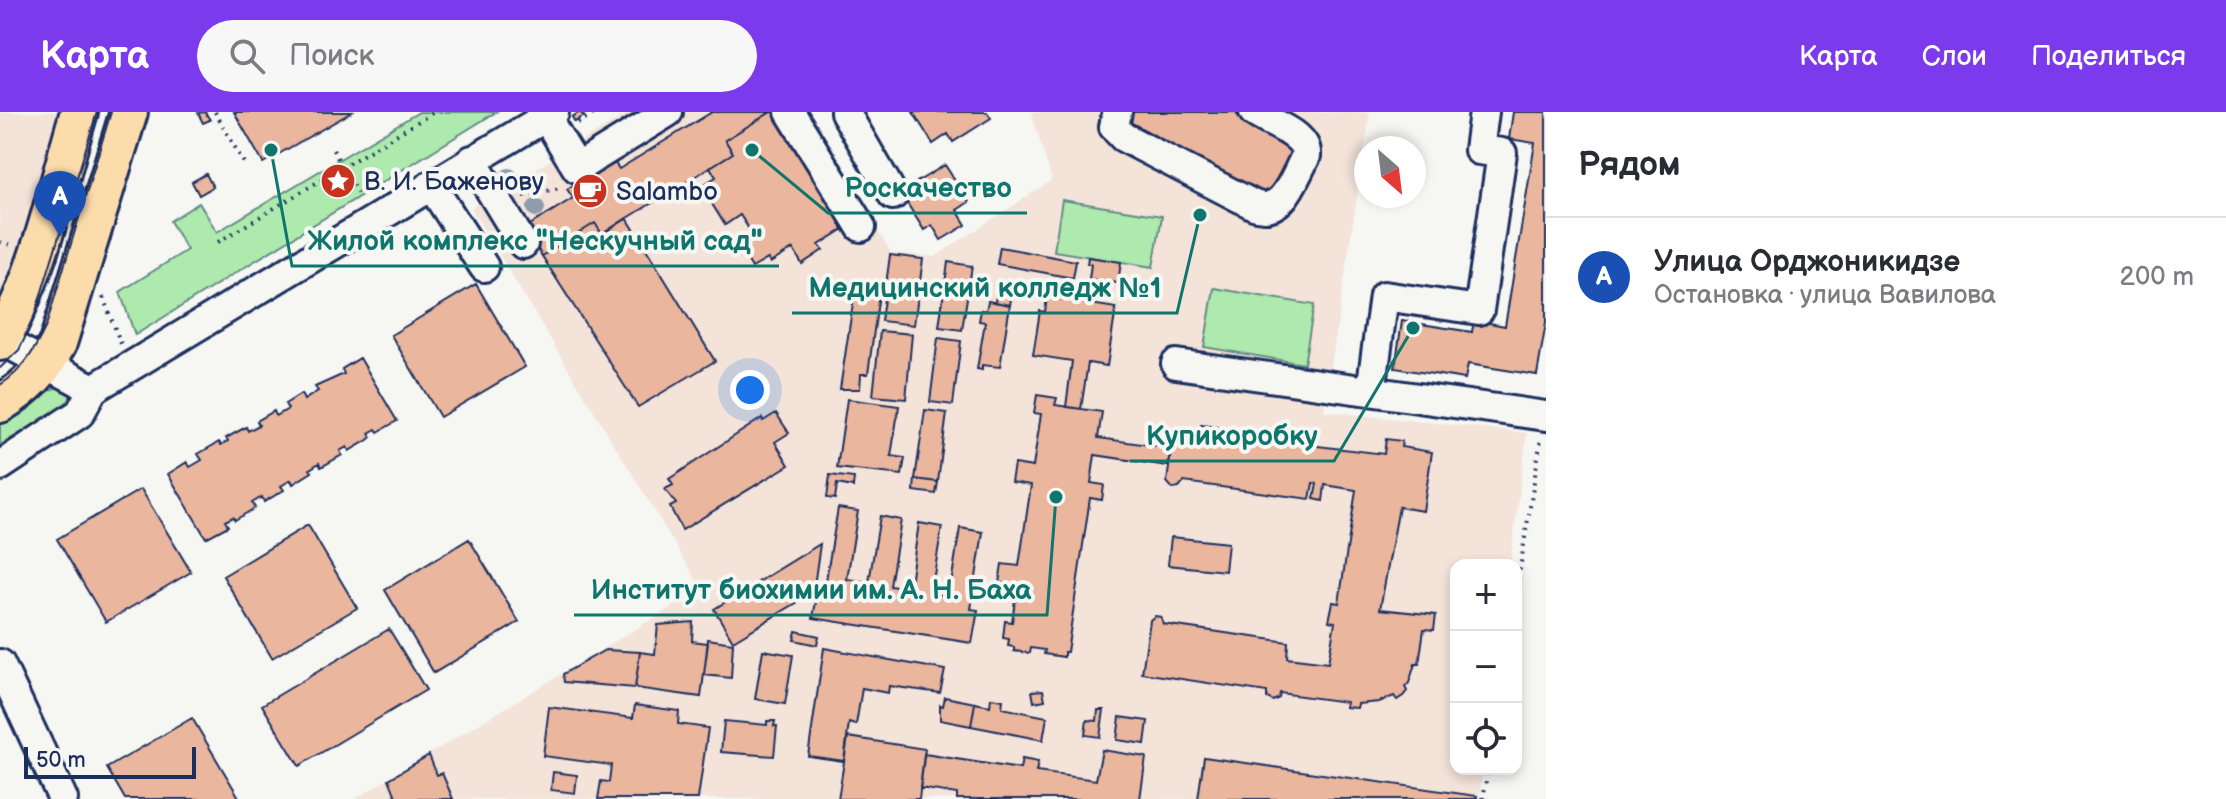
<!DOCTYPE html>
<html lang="ru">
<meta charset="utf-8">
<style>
:root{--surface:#fff;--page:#f7f7f7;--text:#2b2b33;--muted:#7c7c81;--line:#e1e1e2;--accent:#7c3aed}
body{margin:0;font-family:"Balsamiq Sans",sans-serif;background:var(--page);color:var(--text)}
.controls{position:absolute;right:24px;bottom:24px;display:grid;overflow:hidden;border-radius:16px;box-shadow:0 4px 12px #0003}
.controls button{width:72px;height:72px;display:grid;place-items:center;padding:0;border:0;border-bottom:2px solid var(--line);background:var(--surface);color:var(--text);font:40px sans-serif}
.compass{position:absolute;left:1354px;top:24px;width:72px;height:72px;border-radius:50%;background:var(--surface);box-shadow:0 4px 12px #0003;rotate:152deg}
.scale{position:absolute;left:24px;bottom:20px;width:172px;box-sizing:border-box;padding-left:8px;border:4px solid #1b2f5e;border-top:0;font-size:22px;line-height:28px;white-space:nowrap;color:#1b2f5e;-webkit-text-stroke:6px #f6f6f2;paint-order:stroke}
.you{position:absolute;left:750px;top:278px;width:28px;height:28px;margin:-20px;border:6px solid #fff;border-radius:50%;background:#1a73e8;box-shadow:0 0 0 12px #1a73e833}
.badge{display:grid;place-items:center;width:52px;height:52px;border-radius:50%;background:var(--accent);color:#fff;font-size:26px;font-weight:700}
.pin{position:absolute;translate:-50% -66px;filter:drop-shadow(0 2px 4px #0008)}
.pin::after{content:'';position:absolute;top:42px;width:28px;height:24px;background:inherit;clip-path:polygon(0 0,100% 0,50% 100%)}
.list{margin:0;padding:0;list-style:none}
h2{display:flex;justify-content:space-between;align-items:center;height:104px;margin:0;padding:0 32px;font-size:34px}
h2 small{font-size:26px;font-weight:400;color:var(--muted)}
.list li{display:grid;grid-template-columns:52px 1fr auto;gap:24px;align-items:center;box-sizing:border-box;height:120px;padding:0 32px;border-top:2px solid var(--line)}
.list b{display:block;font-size:30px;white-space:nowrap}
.list p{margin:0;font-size:26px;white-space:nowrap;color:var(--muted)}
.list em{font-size:26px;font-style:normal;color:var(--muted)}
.icon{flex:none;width:44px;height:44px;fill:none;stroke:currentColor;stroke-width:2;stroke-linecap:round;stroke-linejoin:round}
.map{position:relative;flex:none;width:1546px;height:687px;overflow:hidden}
header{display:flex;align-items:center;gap:48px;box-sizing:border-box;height:112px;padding:0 40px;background:var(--accent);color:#fff}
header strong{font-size:38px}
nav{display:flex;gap:44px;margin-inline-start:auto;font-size:28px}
.search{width:560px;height:72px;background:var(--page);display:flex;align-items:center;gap:20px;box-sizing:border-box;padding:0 28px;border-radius:44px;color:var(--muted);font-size:30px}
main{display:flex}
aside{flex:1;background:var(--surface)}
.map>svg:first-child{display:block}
</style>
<header>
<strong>Карта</strong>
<div class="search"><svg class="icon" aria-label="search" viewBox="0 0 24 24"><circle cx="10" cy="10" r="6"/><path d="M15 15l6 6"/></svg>Поиск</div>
<nav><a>Карта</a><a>Слои</a><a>Поделиться</a></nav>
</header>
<main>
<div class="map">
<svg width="1546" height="687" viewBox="0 0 1546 687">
<rect width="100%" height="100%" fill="#f6f6f2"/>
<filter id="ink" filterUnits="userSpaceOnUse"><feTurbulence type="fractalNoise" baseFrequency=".0125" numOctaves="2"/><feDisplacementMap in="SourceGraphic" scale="16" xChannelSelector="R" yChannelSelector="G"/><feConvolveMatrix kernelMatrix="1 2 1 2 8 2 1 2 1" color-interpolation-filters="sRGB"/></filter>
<g filter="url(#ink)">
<path fill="#f3e3d9" d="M0,0H63L7,184L0,200Z
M630,0H807L891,141L935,145L1052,68L1031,0H1370L1324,299L1527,321L1510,453H1456V657H1483L1479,687H355L702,477L471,96Z"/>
<path fill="#aee9ae" stroke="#648c86" stroke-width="2" d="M419,0H496L135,223L120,180L187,138L170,109L199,91L217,120Z
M1062,88L1162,104L1153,155L1054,139Z
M1214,176L1314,193L1304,252L1204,235Z
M60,273C70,277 72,282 71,292L0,333V308Z"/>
<path fill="#ebb69e" stroke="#1b2f5e" stroke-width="2" d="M205,0L210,8L203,11L198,1Z
M234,0H352L263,51Z
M580,0L584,4L575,10L572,5Z
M712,0H771L725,28L733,41L602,122L595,111L542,144L525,116L573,86L567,77L613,48L619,57Z
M771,0H783L841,93L844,117L819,133L823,138L802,152L793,137L770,151L768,147L752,156L739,134L754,125L740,103L725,113L701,74L716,65L710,55L733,41L725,28Z
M913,0H987L991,6L953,30L948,22L933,32Z
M1130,0H1238L1237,3L1298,36L1273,85L1250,73L1246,79L1150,30L1154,23L1126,8Z
M1513,0H1546V211L1537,263L1468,252L1465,267L1395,256L1402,209L1472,220L1474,208L1505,214L1535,31L1509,27Z
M945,53L969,90L957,98L966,113L941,128L932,113L924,118L900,80Z
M206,62L213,75L199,83L192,70Z
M627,106L715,249L638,295L542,144L595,111L602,122Z
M1000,135L1076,149L1073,166L997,152Z
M890,143L923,147L914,213L881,209Z
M1088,145L1121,150L1118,171L1089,167L1091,152H1087Z
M948,150L972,154L962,218L939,215Z
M476,172L525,255L440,305L391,223Z
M855,178L879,182L868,262H861L860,277H840Z
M997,178L1012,180L1010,193L995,190Z
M1047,185L1116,196L1107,254L1088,251L1081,297L1066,295L1072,249L1033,243L1040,199L1045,200Z
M988,189L1010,193L1000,255L982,253V258L977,257L985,210L979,209L981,198L986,199Z
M880,219L912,222L906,287L873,284Z
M938,226L961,229L953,293L930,290Z
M360,246L397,309L378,320L376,317L369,321L371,326L349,339L347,335L340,339L342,343L321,355L319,351L310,357L312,360L293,372L291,368L281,374L284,378L264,390L262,385L252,391L255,396L235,408L233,405L225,409L228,414L206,426L168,362L187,350L190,355L202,348L198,342L219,330L221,333L228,329L226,326L246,315L248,319L259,313L257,309L274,299L276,304L288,297L285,292L301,282L304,288L318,279L315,275L344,262L342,257Z
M1037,283L1057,286L1055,293L1102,300L1098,326L1171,336L1168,354L1095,343L1091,371L1104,373L1102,388L1090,386L1067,540H1064V545L1044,542L1045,538L1031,536L1030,541L1014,539V535L1008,534L1009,527L1003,526L1005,509L1012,510L1017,473L999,471L1002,452L1019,454L1031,373L1011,370L1014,352L1033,355L1041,302L1034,301Z
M847,287L899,294L891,344L905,346L902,363L837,356Z
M925,298L947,301L938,370L915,367Z
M776,301L789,321L775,330L789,353L682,418L670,395L676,392L665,377L673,373L669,367L762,306L763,309Z
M1201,313L1217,315L1216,322L1384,342L1386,327L1402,329L1401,335L1432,340L1423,399L1399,395L1380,497L1436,503L1434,518L1424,517L1419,552H1415L1409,571L1405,575L1407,579L1403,584L1397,588L1394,584L1379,590L1358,592L1357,596L1345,595L1346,590L1280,581L1279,586L1273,589L1267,586V580L1142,561L1150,508L1155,504L1161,505L1163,512L1288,530L1287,546L1328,551L1335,510L1329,509L1333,490L1339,491L1356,378L1325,373L1323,389L1314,387L1317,372L1313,371L1310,387L1184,370L1179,376L1173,377L1167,370L1174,317L1200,320Z
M830,363L854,366L853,375L837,372L835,387L827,386Z
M915,367L938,370L936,382L914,379Z
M141,377L191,460L106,510L57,427Z
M838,396L858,399L847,467L869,470L880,404L901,408L890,474L909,477L919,411L942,415L931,481L949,484L960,416L983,420L971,497L978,498L972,531L813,506L819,473L825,474Z
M308,413L357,496L272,546L223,464Z
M1171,425L1228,431L1225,459L1168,453Z
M469,427L519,510L434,561L385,478Z
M820,432L813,481L733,529L714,497Z
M693,510L692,529L708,531L701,585L635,576L640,540L655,542L658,513Z
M389,517L426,578L299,654L262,593Z
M796,519L819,524L817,533L794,528Z
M708,527L733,531L731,566L704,563Z
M824,536L945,558L940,581L889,574L888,581L862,576L856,613L849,611L844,649L808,644Z
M605,538L640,540L635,576L564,570L563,562Z
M763,538L793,543L785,592L755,587Z
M1043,578L1045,588L1034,590L1032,579Z
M945,585L975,591L971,614L940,608V593L943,594Z
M991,586L1003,588L1002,596L1047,605L1043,628L971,614L975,591L990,594Z
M635,593L679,599L678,612L708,616L698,687H598L601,669L609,670L611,653L543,644L549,595L633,606Z
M1098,598H1104L1100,625L1085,623L1087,608L1097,609Z
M1120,605L1148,609L1145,632L1117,628Z
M192,606L240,687H125L107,656Z
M724,609L767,613V609H775L774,614H777L774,644L721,640Z
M848,625L925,637L919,687H838Z
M1102,638L1146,645L1140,687H957V682L920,676L924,642L1020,657L1022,647L1038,650L1036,660L1096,668Z
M429,643L437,663L442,661L453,687H397L389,667Z
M1204,645L1477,684V687H1198Z
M553,660L577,663L575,681L551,678Z"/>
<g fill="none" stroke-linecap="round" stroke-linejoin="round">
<defs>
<path id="minor" d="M543,0L577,56L668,0
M790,0L861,115
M845,0L893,83
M1117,0L1114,15L1123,25L1254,93C1284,104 1294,65 1306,44C1308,21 1270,12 1254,0
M472,48L523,132
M431,73L484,155
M1,228L93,277
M1176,252L1546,304
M1371,279L1384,184L1479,198L1502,41L1479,38L1484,0
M0,354L80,301L93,277L554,0
M0,552L63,687"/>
<path id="major" d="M0,230C40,160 56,76 79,0
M0,292C27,275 43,259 58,231L129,0"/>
</defs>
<use href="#minor" stroke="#1b2f5e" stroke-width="34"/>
<use href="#major" stroke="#1b2f5e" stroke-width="42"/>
<path stroke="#1b2f5e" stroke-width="4" stroke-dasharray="2 6" stroke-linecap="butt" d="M215,0L245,53
M578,11L597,0
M333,38L360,86
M524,84L560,76
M0,130L11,133
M218,130L434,0
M103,185L121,232
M1516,482L1541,326
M1483,687L1488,657"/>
<use href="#minor" stroke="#f6f6f2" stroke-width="28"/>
<use href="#major" stroke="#fddcac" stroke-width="36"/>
<path stroke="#1b2f5e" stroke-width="2" d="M0,256L19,238L33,209L97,0
M0,273C24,258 34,239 46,214L111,0"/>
</g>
<g fill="#8e9da9">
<circle cx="509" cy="65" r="9"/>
<circle cx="536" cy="96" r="9"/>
</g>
</g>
<defs>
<symbol id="sight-disc" viewBox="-11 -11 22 22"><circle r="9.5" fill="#c8321e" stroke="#f6f6f2"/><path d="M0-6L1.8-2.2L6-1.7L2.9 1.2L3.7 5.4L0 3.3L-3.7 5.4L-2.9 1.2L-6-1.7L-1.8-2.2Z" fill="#fff"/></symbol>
<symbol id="cafe-disc" viewBox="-11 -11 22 22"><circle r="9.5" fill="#c8321e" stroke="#f6f6f2"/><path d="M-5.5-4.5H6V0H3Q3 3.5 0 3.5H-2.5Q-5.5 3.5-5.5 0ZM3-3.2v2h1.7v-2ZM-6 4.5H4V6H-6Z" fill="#fff"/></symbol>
</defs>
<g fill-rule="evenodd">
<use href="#sight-disc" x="318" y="49" width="40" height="40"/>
<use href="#cafe-disc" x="570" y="59" width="40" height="40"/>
</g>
<g text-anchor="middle" stroke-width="8" stroke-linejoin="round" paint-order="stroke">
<g font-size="26" fill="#1b2f5e" stroke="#f6f6f2" text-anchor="start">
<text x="364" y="78">В. И. Баженову</text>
<text x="616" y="88">Salambo</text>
</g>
</g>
<path fill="none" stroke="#0f766e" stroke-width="3" d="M752 38L828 101H1027M271 38L292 154H779M1200 103L1177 201H792M1413 216L1334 349H1130M1056 385L1047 503H574"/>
<g fill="#0f766e" stroke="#f6f6f2" stroke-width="3">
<circle cx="752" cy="38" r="8"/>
<circle cx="271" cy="38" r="8"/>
<circle cx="1200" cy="103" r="8"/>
<circle cx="1413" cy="216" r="8"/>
<circle cx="1056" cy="385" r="8"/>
</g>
<g font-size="28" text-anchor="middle" font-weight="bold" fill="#0f766e" stroke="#f6f6f2" stroke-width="8" stroke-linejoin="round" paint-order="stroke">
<text x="928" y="85">Роскачество</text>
<text x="535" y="138">Жилой комплекс "Нескучный сад"</text>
<text x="985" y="185">Медицинский колледж №1</text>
<text x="1232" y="333">Купикоробку</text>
<text x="811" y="487">Институт биохимии им. А. Н. Баха</text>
</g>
</svg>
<div class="controls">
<button>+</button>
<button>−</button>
<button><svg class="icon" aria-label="locate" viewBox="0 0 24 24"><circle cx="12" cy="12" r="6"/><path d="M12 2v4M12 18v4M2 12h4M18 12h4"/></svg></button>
</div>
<svg class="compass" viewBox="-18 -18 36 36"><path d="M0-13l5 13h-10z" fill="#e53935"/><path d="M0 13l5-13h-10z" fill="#7c7c81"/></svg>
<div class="scale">50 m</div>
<div class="you"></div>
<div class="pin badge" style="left:60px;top:125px;background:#1a4fb4">A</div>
</div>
<aside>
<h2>Рядом<small></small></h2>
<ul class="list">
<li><span class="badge" style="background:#1a4fb4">A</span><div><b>Улица Орджоникидзе</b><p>Остановка · улица Вавилова</p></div><em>200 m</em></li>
</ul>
</aside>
</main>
